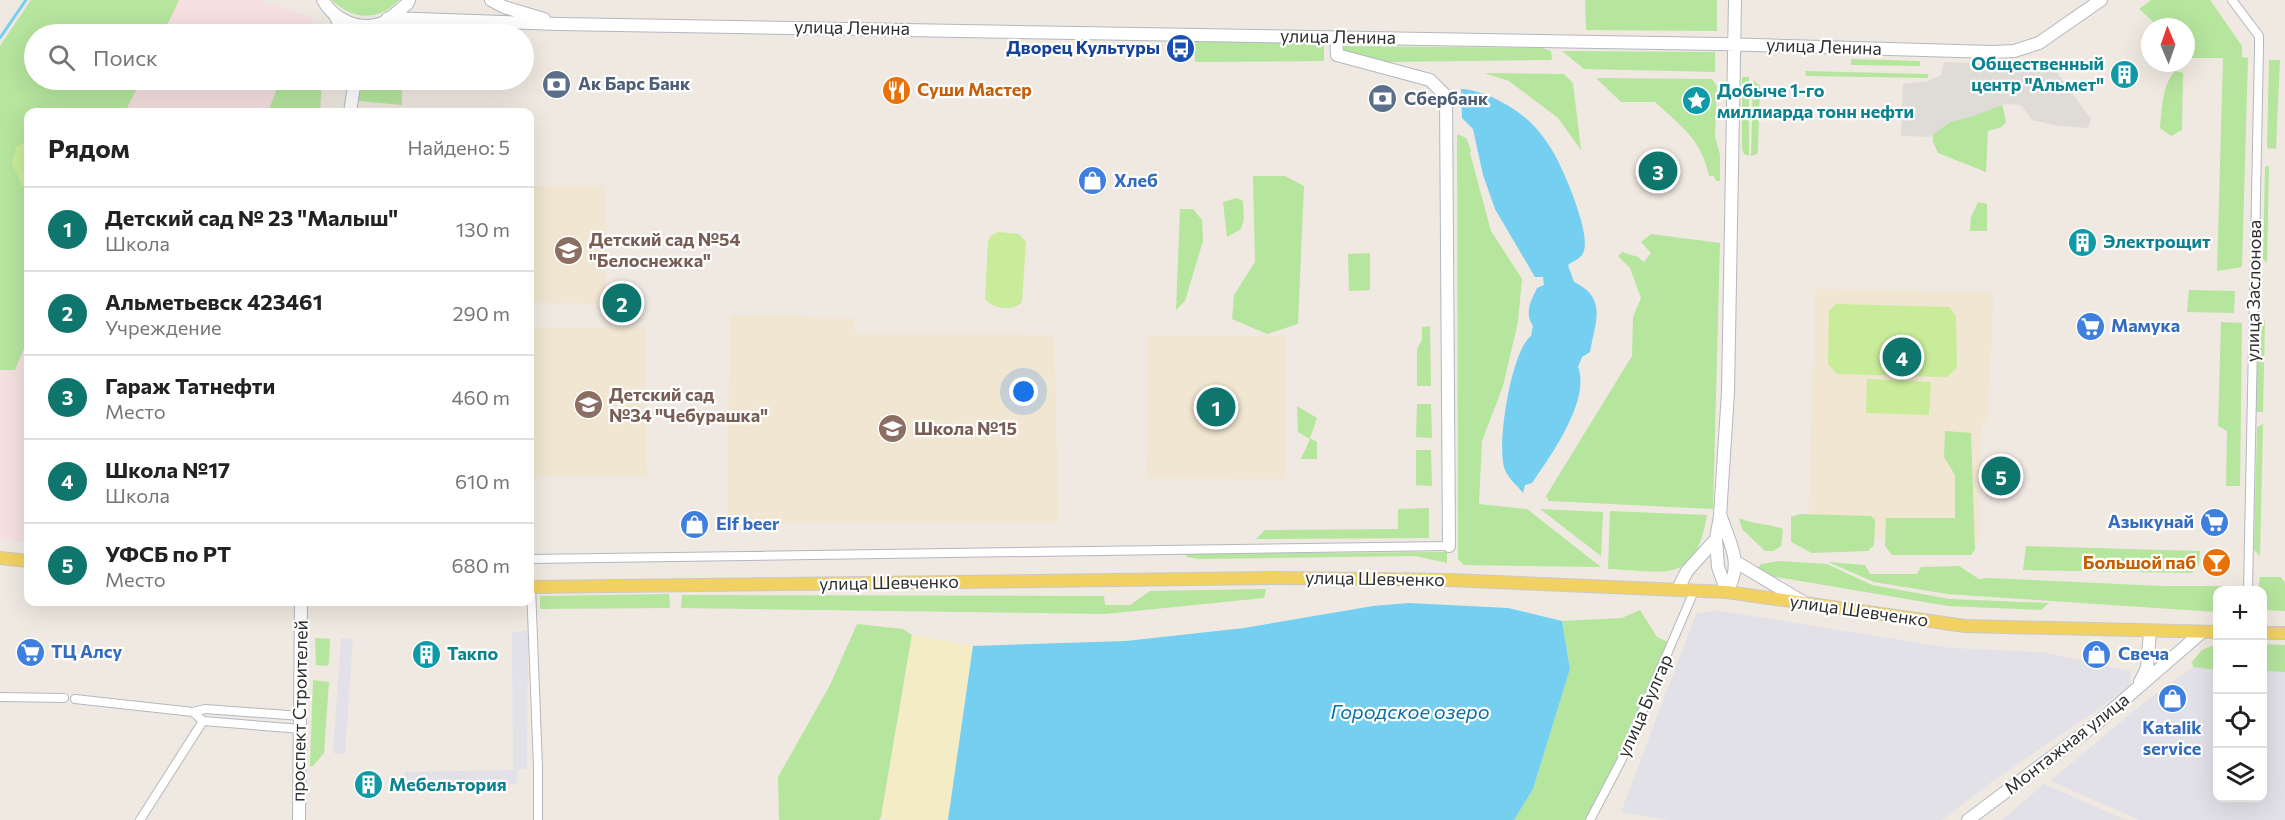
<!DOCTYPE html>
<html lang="ru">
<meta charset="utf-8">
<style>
:root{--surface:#fff;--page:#f6f6f6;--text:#222;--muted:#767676;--line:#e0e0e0;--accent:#0f766e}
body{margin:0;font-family:Commissioner,sans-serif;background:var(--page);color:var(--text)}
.controls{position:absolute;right:18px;bottom:18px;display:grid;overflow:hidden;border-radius:12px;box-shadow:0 6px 24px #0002}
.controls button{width:54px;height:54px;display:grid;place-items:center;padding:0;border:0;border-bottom:2px solid var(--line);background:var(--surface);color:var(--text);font:30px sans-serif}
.compass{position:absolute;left:2141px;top:18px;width:54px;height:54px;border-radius:50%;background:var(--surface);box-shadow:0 6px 24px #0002;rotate:358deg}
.you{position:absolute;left:1024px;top:392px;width:21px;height:21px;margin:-15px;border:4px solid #fff;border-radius:50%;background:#1a73e8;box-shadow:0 0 0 9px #1a73e833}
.badge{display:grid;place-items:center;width:39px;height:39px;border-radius:50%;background:var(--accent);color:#fff;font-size:20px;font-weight:700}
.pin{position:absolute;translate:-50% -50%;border:3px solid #fff;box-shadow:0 2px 6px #0006}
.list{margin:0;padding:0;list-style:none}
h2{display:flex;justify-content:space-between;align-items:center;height:78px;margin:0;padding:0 24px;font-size:26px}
h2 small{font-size:20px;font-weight:400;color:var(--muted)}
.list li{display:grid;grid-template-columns:39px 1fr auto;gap:18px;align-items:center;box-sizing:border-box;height:84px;padding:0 24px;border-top:2px solid var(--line)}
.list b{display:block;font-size:22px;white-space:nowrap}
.list p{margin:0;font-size:20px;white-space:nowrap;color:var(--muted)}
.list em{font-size:20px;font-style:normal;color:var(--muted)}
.icon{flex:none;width:33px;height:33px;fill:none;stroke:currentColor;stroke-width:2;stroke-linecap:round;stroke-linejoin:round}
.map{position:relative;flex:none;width:2285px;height:820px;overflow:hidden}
.search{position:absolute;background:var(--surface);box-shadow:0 6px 24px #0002;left:24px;top:24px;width:510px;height:66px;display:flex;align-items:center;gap:15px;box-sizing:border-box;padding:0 21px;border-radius:33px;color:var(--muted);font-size:22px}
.panel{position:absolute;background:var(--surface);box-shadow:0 6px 24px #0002;left:24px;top:108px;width:510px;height:498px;border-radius:12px}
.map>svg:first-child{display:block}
</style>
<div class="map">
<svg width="2285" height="820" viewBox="0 0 2285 820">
<rect width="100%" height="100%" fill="#efe9e1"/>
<path fill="#e3e1e8" d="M1715,610L1951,648L2042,652L2131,671L2129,688L1993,781L1942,820H1667L1621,812L1696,614Z
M528,631L527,769H517V784L403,787L405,772L513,770L512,632Z
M341,638L353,639L345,754L333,753Z
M2200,662H2217L2218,798H2262L2263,664H2285V820H2140L2050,781L2147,700Z
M2044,784L2126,820H2002Z"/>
<path fill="#f0e6d1" d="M530,186H604L606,198V304L530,302Z
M1815,289L1994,292L1987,421L1981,422L1979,541L1808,537Z
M730,315L854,318L855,334L1054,335L1059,523H727Z
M645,327L647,476L530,477V328Z
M1148,336H1286L1285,479L1147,478Z"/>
<path fill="#f5dfe0" d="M30,0H258L309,16L321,34H34V80H323L320,112H28V542L0,539V44Z"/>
<path fill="#b6e59e" d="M31,0H179L163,34H34V80H141L125,112H28V339L15,370H0V46Z
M332,0H399C379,21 353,21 332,0Z
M1585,0H1717V31L1586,30Z
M2151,0H2210L2242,46V57L2248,58L2242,267L2217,271L2223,58H2187L2186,27H2159L2139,9Z
M1195,41L1324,43V61L1195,62Z
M1344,46L1542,48L1551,51L1552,60L1385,62L1343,50Z
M1562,51L1715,52V72L1584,69Z
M1851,59L1920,61V66L1851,65Z
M2269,60H2280L2276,149L2267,148Z
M1805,71L1928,74V78L1806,76Z
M2175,71L2183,73L2182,130L2171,136L2160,128C2162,109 2162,85 2175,71Z
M1484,73L1564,74L1573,83L1581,150L1558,118L1509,81Z
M1742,77H1749V156L1744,154L1742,149Z
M1596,78L1712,79L1717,86L1715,136L1720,155V181H1716L1714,176H1709C1701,139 1682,127 1655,102H1621Z
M280,80H322L320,112H268Z
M360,80H402V105L359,101Z
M1753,80L1760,86L1758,150L1757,154L1751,156Z
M2002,103L2006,122L2002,127L1988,131L1986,172L1938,153L1933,142L1932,120Z
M1457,134L1466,138L1471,150L1470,153L1491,231L1522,279L1518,322L1503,386L1482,441L1479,504L1527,509L1601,567L1464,565L1458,559Z
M2269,166L2267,263L2263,259L2265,167Z
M1253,176H1285L1304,186L1298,324L1267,334L1232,319L1234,295L1255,262Z
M1236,198L1243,201L1244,219L1241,229L1227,237L1223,202Z
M1978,202L1987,204V231H1970L1971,217Z
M1180,209H1193L1202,220L1203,241L1185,301L1176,310Z
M1651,234L1720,243L1713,509L1549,501L1546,496L1632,356L1633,317L1641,298L1630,268L1618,256L1622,252L1638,257L1644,262L1651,253L1641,242Z
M1370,253V290L1349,291L1348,254Z
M2189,290L2235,291L2234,313L2187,312Z
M2257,321H2265L2263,412H2256Z
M2221,322L2242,323L2240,486H2226L2227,431L2218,426Z
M1430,326L1431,386H1417V349L1422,340V327Z
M1417,404H1431L1432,438L1416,437Z
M1297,406L1317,418L1310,438L1317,442V459H1301L1310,439L1298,432Z
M2263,424L2260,556L2254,550L2257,427Z
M1945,431L1971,433L1975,550L1971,555H1892L1885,546L1886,518H1955V475L1944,457Z
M1416,450H1431L1432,486L1416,485Z
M1429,508V538L1256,539L1265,530L1398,529V509Z
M1540,509L1603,512L1601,556Z
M1610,511L1707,515C1695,586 1666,571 1608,569Z
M1800,514L1871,516L1875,520L1874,545L1868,551L1812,553L1791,542V517Z
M1739,518C1754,525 1768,523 1783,529L1781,546L1773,551H1765L1742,529Z
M2026,546L2200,551L2199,565L2192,573L2023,570Z
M1447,552V563L1415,556L1199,559L1187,557L1186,554Z
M1779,561L1827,564L1872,585L1950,599L2049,603L2041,610L1948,606L1776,577L1759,572L1758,568L1761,564Z
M1828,562L1865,565L1870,574H1917L1921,567L1959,566L1979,579L1988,578L2163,586H2234V590H2218L2217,612L1947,594L1874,582Z
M2260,577H2281L2285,583V611L2263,610L2262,590H2258Z
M1266,589L1264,598L1105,614L681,608L682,595L1104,596L1105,605H1130L1150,591Z
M669,594L670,608L540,609V596Z
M1640,610L1657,637L1668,642L1624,749L1587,820H1514L1533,789L1570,669L1562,621L1622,618Z
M857,624L903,629L912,635L881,817L879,820H779L778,777L830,685Z
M315,638L330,639L329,663L327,666L316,665Z
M2217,644V670L2193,667L2192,662L2202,650Z
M2263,644L2285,645V672L2263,671Z
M313,680L329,682L324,753L313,766H310Z"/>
<path fill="#f3ecc5" d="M912,635L973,646L948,820H890L881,817Z"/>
<path fill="#c9ec9a" d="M28,141V188L22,186L12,163L16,147Z
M998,232L1019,234L1026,242L1022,302C1013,312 993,309 985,299L988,241L992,235Z
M1836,304L1949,307L1956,316L1957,368L1947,377L1837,374L1828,364L1829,311Z
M1867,379L1931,382L1929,415L1866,413Z"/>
<path fill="#dfdcd8" d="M2044,59L2049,62L2091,119L2088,128L2058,126L2032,120L2021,105L2005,104L1971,117L1950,122L1930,137L1901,136L1903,84L1928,81L1941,75L1944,62L2032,66Z"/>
<path fill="#75cff0" d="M1461,89C1484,90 1513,106 1530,122C1540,131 1551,147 1557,159C1565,175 1594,239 1582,255C1579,259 1572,262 1568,265L1574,282C1608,298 1595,322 1590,352L1582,357L1578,367C1591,400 1550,457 1532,483L1525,485L1523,493C1517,485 1507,478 1504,467C1497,443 1511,351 1531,336L1533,326C1524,313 1531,301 1537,288L1544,285L1543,277H1535L1495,209L1483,175L1473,129L1462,118Z
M1409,603L1508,608L1562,621L1570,669L1533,789L1514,820H948L973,646L1126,641L1244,628L1373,606Z"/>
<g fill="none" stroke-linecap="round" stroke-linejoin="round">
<path stroke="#75cff0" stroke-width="3" d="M0,38L26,0"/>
<defs>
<path id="street" d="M2232,0L2259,36V49L2248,590
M530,559L1449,546
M531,587L538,767V820
M0,697L64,698
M75,699L193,712L203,721L301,729
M193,712L205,709L301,716
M140,820L203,721
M1590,820L1621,761L1695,589"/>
<path id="secondary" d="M323,0C333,19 358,31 380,24C390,20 399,10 407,4L409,0
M491,0L504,7L544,19
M335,15L344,34
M388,18L559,24L1719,44L1992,52L2014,51L2039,43L2101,0
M1336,37L1337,55L1430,80L1446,96L1449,546
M350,112L355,80
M1721,517C1731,547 1743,562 1727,592
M1716,539L1718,567L1727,592
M1736,562L1803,602
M1678,589L1687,571L1716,539L1720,516L1728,392L1735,0
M2140,682L2147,668L2150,631
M299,820L301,602
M1968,820L2096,724L2202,632"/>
<path id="primary" d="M0,558L28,561
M530,587L1278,578L1450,580L1727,592L1965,626L2218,632
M2262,633H2285"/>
</defs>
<use href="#street" stroke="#b4b7c1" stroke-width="10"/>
<use href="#secondary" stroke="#b4b7c1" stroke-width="14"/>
<use href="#primary" stroke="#c9c9c9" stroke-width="14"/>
<use href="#street" stroke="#fff" stroke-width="8"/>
<use href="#secondary" stroke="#fff" stroke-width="12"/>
<use href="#primary" stroke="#f2d163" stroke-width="12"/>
</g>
<defs>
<symbol id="bus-disc" viewBox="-11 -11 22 22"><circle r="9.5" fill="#1a4fb4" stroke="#fff"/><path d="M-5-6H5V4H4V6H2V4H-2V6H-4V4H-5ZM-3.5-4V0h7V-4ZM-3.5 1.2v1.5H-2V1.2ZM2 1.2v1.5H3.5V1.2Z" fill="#fff"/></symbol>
<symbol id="building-disc" viewBox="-11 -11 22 22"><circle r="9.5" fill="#0f9aa8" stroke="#fff"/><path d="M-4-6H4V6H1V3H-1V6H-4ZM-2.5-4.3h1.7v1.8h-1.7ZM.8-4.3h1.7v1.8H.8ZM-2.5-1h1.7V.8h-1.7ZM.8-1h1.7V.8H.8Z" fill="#fff"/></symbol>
<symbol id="bank-disc" viewBox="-11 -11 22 22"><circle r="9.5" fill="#5c6f8a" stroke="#fff"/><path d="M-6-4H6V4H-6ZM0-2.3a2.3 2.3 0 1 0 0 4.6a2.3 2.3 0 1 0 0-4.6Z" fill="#fff"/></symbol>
<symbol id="restaurant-disc" viewBox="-11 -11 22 22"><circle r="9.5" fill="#e8710a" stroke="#fff"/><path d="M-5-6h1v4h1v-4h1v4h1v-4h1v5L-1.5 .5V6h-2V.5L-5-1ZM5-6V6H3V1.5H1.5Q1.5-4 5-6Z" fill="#fff"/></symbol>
<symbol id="sight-disc" viewBox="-11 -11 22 22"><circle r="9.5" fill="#0f9aa8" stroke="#fff"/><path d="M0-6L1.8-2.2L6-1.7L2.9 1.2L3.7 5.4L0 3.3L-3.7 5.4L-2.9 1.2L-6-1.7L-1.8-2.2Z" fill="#fff"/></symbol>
<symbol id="shop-disc" viewBox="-11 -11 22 22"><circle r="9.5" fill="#3f7fe0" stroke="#fff"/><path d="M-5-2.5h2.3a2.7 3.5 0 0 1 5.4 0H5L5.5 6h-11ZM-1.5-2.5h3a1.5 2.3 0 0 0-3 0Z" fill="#fff"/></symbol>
<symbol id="school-disc" viewBox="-11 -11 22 22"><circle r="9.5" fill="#8d6e63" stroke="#fff"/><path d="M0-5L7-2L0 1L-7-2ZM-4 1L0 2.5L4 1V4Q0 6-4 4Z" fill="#fff"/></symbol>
<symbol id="supermarket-disc" viewBox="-11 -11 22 22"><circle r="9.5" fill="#3f7fe0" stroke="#fff"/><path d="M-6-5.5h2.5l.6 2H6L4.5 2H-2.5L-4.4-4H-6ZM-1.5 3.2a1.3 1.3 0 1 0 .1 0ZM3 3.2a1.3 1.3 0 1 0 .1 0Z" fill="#fff"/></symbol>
<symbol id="bar-disc" viewBox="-11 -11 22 22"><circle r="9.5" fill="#e8710a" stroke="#fff"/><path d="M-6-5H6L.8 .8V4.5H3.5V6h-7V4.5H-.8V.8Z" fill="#fff"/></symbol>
</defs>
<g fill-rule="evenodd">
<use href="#bus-disc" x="1164" y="32" width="33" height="33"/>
<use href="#building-disc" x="2108" y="58" width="33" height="33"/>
<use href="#bank-disc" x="540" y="68" width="33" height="33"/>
<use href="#restaurant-disc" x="880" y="74" width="33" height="33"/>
<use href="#bank-disc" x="1366" y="82" width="33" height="33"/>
<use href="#sight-disc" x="1680" y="84" width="33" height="33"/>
<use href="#shop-disc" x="1076" y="164" width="33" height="33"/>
<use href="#building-disc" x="2066" y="226" width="33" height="33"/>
<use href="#school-disc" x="552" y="234" width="33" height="33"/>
<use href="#supermarket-disc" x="2074" y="310" width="33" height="33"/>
<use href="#school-disc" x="572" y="388" width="33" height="33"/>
<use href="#school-disc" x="876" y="412" width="33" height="33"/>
<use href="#supermarket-disc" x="2198" y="506" width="33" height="33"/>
<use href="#shop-disc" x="678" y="508" width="33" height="33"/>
<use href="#bar-disc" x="2200" y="546" width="33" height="33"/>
<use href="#supermarket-disc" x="14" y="636" width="33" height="33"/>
<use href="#building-disc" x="410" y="638" width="33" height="33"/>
<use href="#shop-disc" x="2080" y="638" width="33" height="33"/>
<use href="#shop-disc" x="2156" y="682" width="33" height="33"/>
<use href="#building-disc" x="352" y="768" width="33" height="33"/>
</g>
<g text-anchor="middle" stroke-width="4.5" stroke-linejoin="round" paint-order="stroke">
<g font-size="18" fill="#2e2e2e" stroke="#fff">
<text transform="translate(852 28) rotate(1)" y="6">улица Ленина</text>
<text transform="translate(1338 37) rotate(1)" y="6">улица Ленина</text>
<text transform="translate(1824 47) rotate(2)" y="6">улица Ленина</text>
<text transform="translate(2254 291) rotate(-89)" y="6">улица Заслонова</text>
<text transform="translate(1375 579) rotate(1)" y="6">улица Шевченко</text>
<text transform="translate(889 583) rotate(-1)" y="6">улица Шевченко</text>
<text transform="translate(1859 611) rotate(8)" y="6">улица Шевченко</text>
<text transform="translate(1645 706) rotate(-66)" y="6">улица Булгар</text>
<text transform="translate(300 711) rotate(-89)" y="6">проспект Строителей</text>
<text transform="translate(2067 744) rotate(-38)" y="6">Монтажная улица</text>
</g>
<g font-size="18" font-weight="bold" fill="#164399" stroke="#fff" text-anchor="end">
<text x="1160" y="54">Дворец Культуры</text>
</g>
<g font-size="18" font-weight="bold" fill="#0d838f" stroke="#fff" text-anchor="start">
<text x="2104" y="70" text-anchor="end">Общественный<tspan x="2104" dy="21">центр "Альмет"</tspan></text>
<text x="1717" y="97">Добыче 1-го<tspan x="1717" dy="21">миллиарда тонн нефти</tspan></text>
<text x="2103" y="248">Электрощит</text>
<text x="447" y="660">Такпо</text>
<text x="389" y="791">Мебельтория</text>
</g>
<g font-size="18" font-weight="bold" fill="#4e5e75" stroke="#fff" text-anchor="start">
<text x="578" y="90">Ак Барс Банк</text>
<text x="1404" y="105">Сбербанк</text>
</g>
<g font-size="18" font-weight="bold" fill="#c56008" stroke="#fff" text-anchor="start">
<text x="917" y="96">Суши Мастер</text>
<text x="2196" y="569" text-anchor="end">Большой паб</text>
</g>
<g font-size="18" font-weight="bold" fill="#366cbe" stroke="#fff" text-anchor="start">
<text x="1114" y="187">Хлеб</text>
<text x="2111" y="332">Мамука</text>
<text x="2194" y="528" text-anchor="end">Азыкунай</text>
<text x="716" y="530">Elf beer</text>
<text x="51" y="658">ТЦ Алсу</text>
<text x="2118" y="660">Свеча</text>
<text x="2172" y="734" text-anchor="middle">Katalik<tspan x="2172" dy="21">service</tspan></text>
</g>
<g font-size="18" font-weight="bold" fill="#785e54" stroke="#fff" text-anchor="start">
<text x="589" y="246">Детский сад №54<tspan x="589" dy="21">"Белоснежка"</tspan></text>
<text x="609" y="401">Детский сад<tspan x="609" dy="21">№34 "Чебурашка"</tspan></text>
<text x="914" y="435">Школа №15</text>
</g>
<g font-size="20" font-style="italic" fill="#0d6fa3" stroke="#fff">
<text x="1410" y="719">Городское озеро</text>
</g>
</g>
</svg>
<div class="controls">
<button>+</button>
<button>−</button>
<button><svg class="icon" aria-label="locate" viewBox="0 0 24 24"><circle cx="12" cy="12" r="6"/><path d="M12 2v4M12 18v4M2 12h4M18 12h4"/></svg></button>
<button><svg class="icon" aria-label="layers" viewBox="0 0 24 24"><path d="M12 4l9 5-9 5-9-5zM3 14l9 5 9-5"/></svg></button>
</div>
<svg class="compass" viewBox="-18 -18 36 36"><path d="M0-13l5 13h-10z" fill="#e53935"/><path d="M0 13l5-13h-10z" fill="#767676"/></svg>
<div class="you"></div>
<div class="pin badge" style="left:1216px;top:407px">1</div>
<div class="pin badge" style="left:622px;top:303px">2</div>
<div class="pin badge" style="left:1658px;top:171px">3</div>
<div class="pin badge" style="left:1902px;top:357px">4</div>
<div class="pin badge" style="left:2001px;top:476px">5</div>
<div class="search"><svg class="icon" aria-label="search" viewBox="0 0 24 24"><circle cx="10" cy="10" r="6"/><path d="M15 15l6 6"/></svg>Поиск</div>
<section class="panel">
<h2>Рядом<small>Найдено: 5</small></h2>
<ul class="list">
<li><span class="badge">1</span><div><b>Детский сад № 23 &quot;Малыш&quot;</b><p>Школа</p></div><em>130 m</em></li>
<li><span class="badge">2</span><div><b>Альметьевск 423461</b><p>Учреждение</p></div><em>290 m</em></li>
<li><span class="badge">3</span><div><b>Гараж Татнефти</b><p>Место</p></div><em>460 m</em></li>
<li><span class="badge">4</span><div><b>Школа №17</b><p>Школа</p></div><em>610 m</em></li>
<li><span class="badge">5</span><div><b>УФСБ по РТ</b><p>Место</p></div><em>680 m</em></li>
</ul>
</section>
</div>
